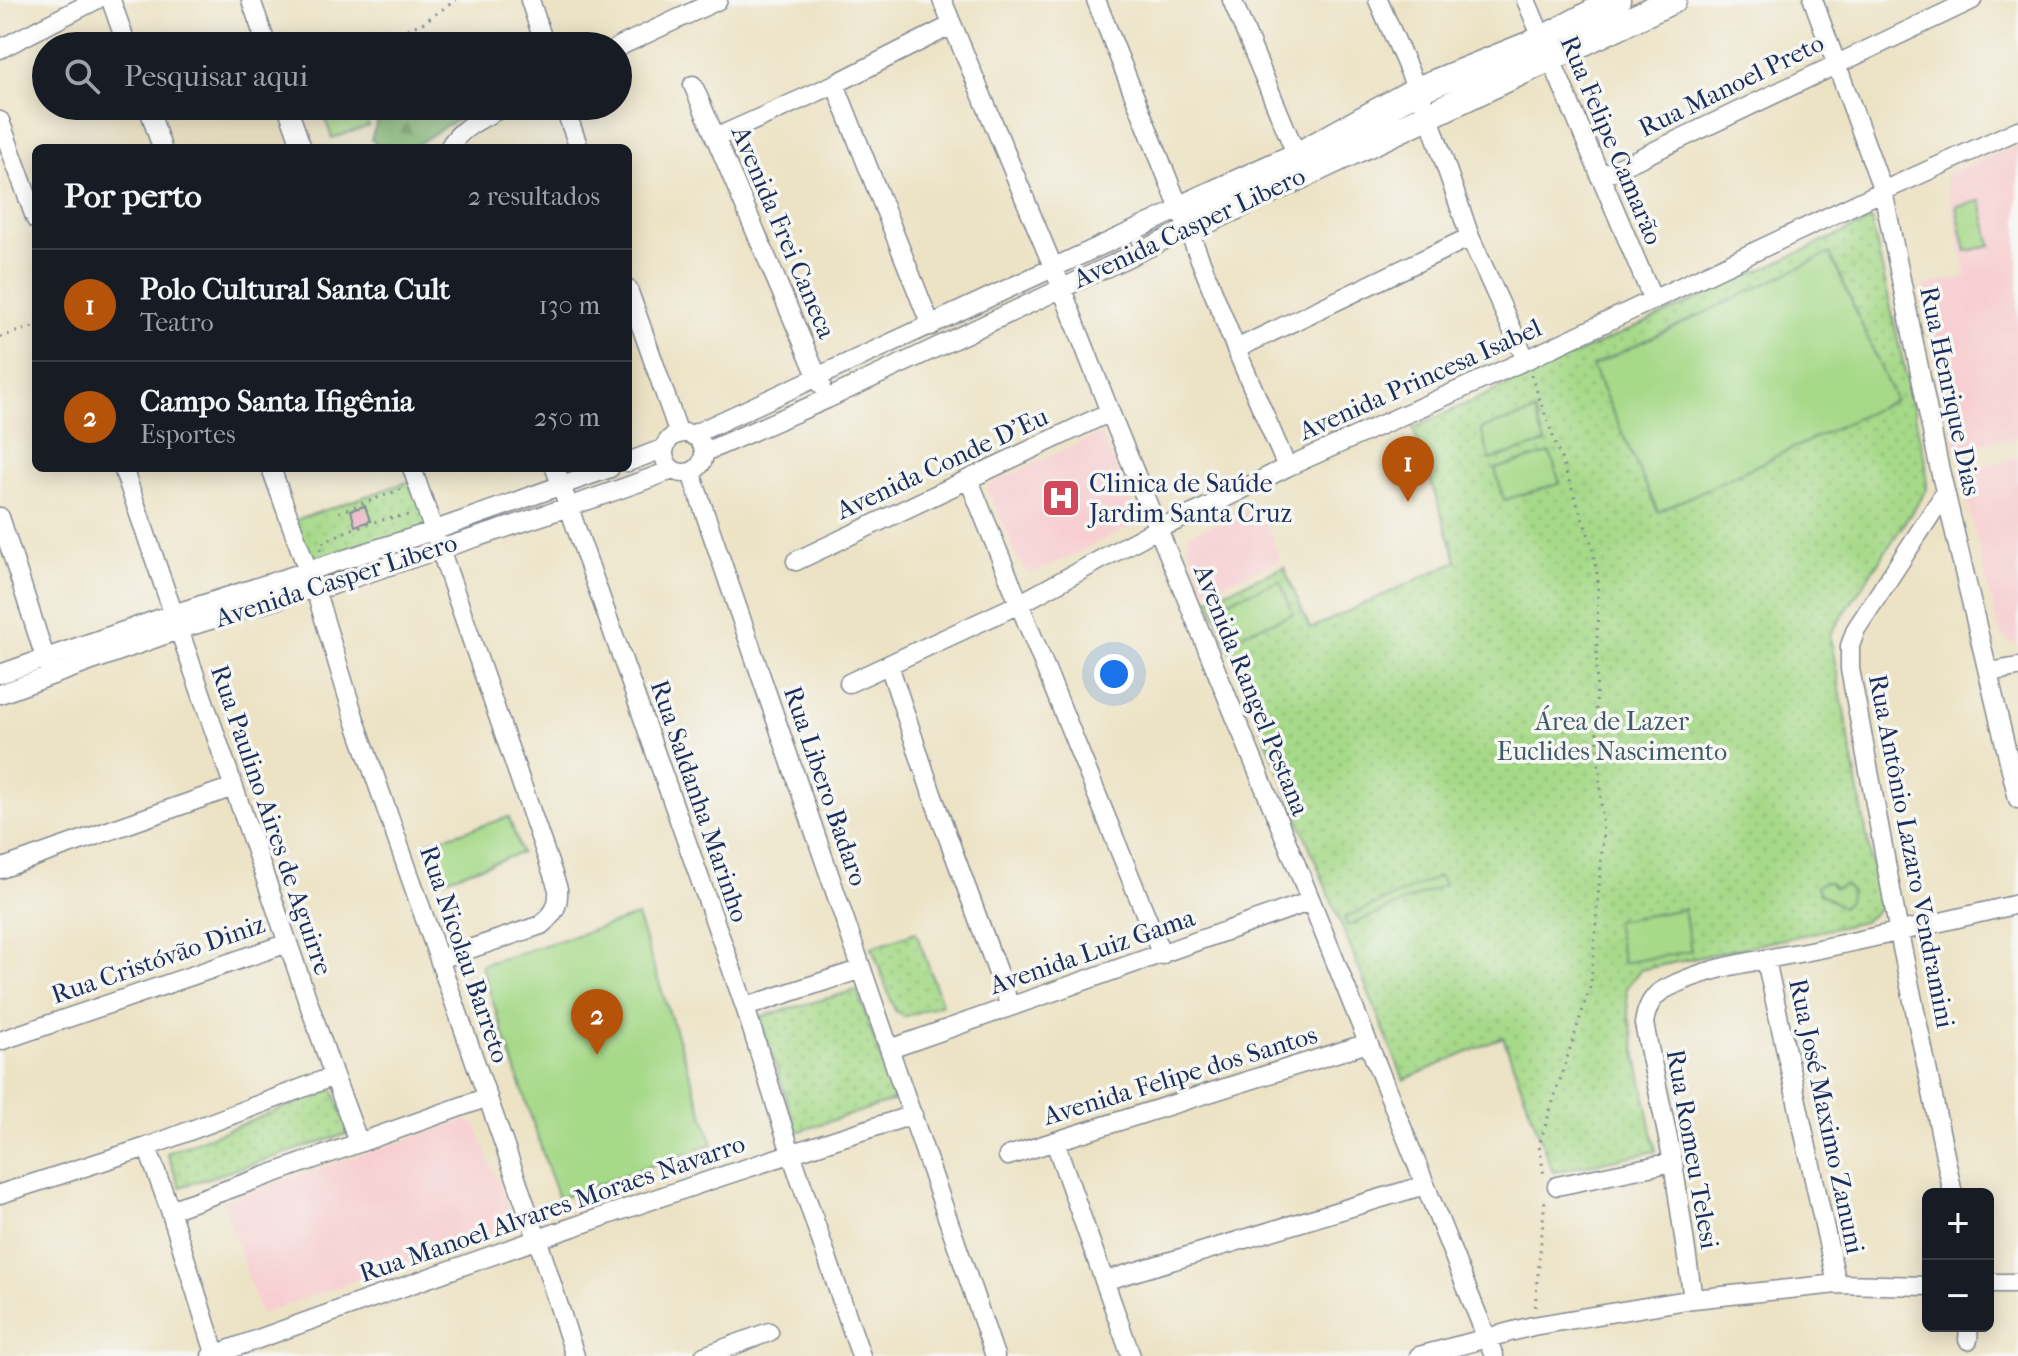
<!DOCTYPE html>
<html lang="pt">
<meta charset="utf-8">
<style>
:root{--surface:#171b24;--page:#20242c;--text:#f1f3f6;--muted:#9ea1a6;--line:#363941;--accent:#b45309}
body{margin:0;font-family:"IM FELL French Canon",serif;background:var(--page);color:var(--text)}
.controls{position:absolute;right:24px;bottom:24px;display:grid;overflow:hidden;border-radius:12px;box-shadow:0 4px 20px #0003}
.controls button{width:72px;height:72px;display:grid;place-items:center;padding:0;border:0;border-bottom:2px solid var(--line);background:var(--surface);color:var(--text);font:40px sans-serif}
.you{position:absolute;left:1114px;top:674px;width:28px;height:28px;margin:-20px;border:6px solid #fff;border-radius:50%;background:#1a73e8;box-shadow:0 0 0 12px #1a73e833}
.badge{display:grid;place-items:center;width:52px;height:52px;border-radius:50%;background:var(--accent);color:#fff;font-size:26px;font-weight:700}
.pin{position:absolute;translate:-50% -66px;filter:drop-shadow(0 2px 4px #0008)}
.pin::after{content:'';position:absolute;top:42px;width:28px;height:24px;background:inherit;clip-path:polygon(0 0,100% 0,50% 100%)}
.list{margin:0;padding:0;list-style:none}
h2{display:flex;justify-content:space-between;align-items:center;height:104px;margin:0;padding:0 32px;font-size:34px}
h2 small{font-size:26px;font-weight:400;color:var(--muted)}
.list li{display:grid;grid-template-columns:52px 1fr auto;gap:24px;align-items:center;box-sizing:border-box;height:112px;padding:0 32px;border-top:2px solid var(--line)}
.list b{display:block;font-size:30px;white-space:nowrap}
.list p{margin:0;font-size:26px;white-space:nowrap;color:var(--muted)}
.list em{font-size:26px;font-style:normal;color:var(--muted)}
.icon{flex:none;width:44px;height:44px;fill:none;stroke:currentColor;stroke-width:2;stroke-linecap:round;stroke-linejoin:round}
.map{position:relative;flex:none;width:2018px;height:1356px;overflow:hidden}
.search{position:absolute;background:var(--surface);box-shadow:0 4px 20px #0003;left:32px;top:32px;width:600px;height:88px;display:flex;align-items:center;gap:20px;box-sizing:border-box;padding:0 28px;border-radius:44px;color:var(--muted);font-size:30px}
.panel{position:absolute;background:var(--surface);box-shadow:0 4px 20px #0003;left:32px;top:144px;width:600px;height:328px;border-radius:12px}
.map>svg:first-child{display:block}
</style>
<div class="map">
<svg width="2018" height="1356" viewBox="0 0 2018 1356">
<defs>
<pattern id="forest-firs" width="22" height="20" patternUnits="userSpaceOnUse" patternTransform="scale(2)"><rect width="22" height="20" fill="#84b974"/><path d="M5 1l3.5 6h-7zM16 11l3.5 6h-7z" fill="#6b9762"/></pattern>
<pattern id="park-dots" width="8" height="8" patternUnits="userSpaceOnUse" patternTransform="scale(2)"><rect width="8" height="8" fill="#a6d988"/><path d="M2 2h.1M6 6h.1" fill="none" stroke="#8ebb78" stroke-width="1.8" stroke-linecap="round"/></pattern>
</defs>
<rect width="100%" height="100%" fill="#f6f6f2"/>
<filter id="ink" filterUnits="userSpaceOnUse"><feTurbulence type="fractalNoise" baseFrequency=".0125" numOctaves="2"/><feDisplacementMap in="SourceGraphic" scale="16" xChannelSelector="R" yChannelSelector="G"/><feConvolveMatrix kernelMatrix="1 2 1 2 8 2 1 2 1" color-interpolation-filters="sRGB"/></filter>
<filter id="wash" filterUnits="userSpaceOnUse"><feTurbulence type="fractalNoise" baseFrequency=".006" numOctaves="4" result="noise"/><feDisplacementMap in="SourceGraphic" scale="32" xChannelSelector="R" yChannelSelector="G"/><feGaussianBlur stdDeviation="1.8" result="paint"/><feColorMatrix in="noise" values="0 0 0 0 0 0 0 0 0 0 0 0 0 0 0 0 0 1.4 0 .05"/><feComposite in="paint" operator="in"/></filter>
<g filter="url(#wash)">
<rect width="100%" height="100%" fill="#ece3c5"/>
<path fill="#f7cfd2" d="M2018,145V437L1956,449L1923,285L1967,277L1945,175Z
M1100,433L1136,511L1132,526L1033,574L1025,569L1019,561L986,486Z
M2018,457V644H2017L2008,641L1999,631L1959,470Z
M1259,505L1281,560L1205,591L1188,546L1190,534Z
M466,1120L476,1125L511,1215L502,1229L260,1314L223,1200Z"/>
<path fill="url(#forest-firs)" stroke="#507469" stroke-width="2" d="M394,106H484L447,125L412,148H381L371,139L379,117Z"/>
<path fill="url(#park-dots)" stroke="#608473" stroke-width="2" d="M1871,220L1926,464L1927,489L1830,635L1880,908L1863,922L1640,970L1626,988L1628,1012L1656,1151L1553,1172L1503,1037L1404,1080L1209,598L1284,567L1310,629L1457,561L1413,428Z
M416,479L432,528L307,570L290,522Z
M916,932L942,1004L904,1017L895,1011L872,947Z
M857,990L895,1100L797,1132L760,1017Z
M333,1089L349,1133L180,1187L167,1153Z"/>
<path fill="#a6d988" stroke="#608473" stroke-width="2" d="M321,106H362L369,126L332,138Z
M1981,201L1991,246L1966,251L1956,206Z
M1830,253L1895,400L1658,512L1592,366Z
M1535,412L1545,443L1490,460L1481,429Z
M1550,453L1560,483L1504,500L1495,469Z
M1280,581L1293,614L1233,637L1220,603Z
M509,817L521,853L439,881L427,843Z
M1440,876L1444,885L1348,926L1344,918Z
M1824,882H1829L1834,888L1845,885L1850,890L1849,901L1842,907L1820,893L1817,886Z
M1684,909L1691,951L1623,963L1615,921Z
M637,916L713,1144L558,1199L481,965Z"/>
<g id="blocks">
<path fill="#eeacc9" d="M365,506L370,521L355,526L351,510Z"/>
</g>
</g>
<g filter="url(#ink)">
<use href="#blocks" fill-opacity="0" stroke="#848992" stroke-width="2"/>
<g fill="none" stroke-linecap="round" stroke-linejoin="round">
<defs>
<path id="street" d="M111,0L127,46
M251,0L267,46
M530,0L545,46
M942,0L1054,269L1110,412L1311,901L1494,1356
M1096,0L1236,349L1287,467
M1232,0L1297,156
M1378,0L1428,114L1470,237L1526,360
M1526,0L1653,300
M1813,0L1883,191L1939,466L2018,799
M618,47L718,0
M0,49L96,0
M835,84L931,326
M693,85L821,385
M148,106L162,148
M287,106L302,148
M564,106L579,148
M0,121L36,220
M715,138L835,84L952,25
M449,148C460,127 485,117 505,106
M1600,177L1972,0
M628,289L679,434
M1236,349L1470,237
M664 453a20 20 0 1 1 40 0a20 20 0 1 1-40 0Z
M692,435L1180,209
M705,452L827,399L1188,229
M628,462L665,448
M123,468L334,1076L359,1143
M271,468L318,599L355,720L537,1238L575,1356
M412,468L558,889C559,906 554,914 541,925L440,959
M555,468L745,1007L791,1153L861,1356
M691,473L995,1356
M969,480L1162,955
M1945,493L1856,629L1850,646V669L1899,933L1953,1194
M0,517L48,667
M796,561L1110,412
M889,665L932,794L1010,1006
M1989,672L2018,667
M0,674L173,614L433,531L610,468
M849,683L1019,604L1157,529L1197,512L1287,467L1526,360L1883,191L2018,130
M0,694L178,630L314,588L330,586C444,546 560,513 672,470
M0,869L233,787
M1766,960L1837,1284
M745,1007L862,969
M0,1041L288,943
M890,1049L1311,901
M1055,1142L1131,1356
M147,1147L170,1210L216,1356
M1008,1156L1368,1043
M1557,1186L1673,1162
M0,1194L147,1147L334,1076
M170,1210L488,1097
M1104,1281L1425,1185
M1988,1283H2018
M1693,1299L1673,1162L1644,1024C1646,1009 1651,996 1665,989C1710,965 1765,960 1814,950C1882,936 1950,920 2018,904
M1968,1340L1969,1326
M211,1356C444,1272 676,1188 913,1115
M704,1356L769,1332
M1419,1356L1533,1326L1693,1299L1837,1284L1928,1286"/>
<path id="secondary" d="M1180,209L1297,156L1417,90L1541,40L1617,0
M1188,229L1673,0"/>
</defs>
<use href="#street" stroke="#848992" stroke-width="21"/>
<use href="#secondary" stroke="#848992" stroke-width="29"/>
<path stroke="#848992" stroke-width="3" stroke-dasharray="2 6" stroke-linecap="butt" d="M354,46L421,24L456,0
M0,337L36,326
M1531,375L1591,542L1598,578L1596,710L1603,837L1591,984L1539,1145L1544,1175
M339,512L402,489
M320,550L322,543C350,528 378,519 410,515
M1535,1307L1545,1199"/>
<use href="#street" stroke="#fff" stroke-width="18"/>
<use href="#secondary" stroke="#fff" stroke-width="26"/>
</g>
</g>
<defs>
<symbol id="hospital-square" viewBox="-11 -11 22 22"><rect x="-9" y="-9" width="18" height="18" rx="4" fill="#d1495b" stroke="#f6f6f2"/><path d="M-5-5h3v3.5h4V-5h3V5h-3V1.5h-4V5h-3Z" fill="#fff"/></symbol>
</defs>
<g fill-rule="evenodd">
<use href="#hospital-square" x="1039" y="476" width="44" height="44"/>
</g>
<g text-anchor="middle" stroke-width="7" stroke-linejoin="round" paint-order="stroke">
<g font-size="26" fill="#1b2f5e" stroke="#f6f6f2">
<text transform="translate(1731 85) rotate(-26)" y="9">Rua Manoel Preto</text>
<text transform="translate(1612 140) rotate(67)" y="9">Rua Felipe Camarão</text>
<text transform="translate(1189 227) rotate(-25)" y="9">Avenida Casper Libero</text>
<text transform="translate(784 232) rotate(67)" y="9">Avenida Frei Caneca</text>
<text transform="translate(1420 379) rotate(-24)" y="9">Avenida Princesa Isabel</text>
<text transform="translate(1951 391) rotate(78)" y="9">Rua Henrique Dias</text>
<text transform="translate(942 463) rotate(-25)" y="9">Avenida Conde D'Eu</text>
<text transform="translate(336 580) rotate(-18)" y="9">Avenida Casper Libero</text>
<text transform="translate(1252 690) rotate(68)" y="9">Avenida Rangel Pestana</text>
<text transform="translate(826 786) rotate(71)" y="9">Rua Libero Badaro</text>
<text transform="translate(700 801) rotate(71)" y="9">Rua Saldanha Marinho</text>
<text transform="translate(272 820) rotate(71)" y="9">Rua Paulino Aires de Aguirre</text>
<text transform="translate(1912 851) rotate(79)" y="9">Rua Antônio Lazaro Vendramini</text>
<text transform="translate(1092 951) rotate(-19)" y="9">Avenida Luiz Gama</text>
<text transform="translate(465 954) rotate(71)" y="9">Rua Nicolau Barreto</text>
<text transform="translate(158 959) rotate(-19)" y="9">Rua Cristóvão Diniz</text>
<text transform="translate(1180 1075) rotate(-17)" y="9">Avenida Felipe dos Santos</text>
<text transform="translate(1827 1116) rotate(78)" y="9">Rua José Maximo Zanuni</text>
<text transform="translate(1693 1149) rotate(80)" y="9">Rua Romeu Telesi</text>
<text transform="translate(552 1208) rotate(-19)" y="9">Rua Manoel Alvares Moraes Navarro</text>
</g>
<g font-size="26" fill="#1b2f5e" stroke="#f6f6f2" text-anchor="start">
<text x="1089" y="492">Clinica de Saúde<tspan x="1089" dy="30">Jardim Santa Cruz</tspan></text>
</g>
<g font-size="26" fill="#3e5a68" stroke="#f6f6f2">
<text x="1612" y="730">Área de Lazer<tspan x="1612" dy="30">Euclides Nascimento</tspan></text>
</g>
</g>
</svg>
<div class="controls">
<button>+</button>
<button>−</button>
</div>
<div class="you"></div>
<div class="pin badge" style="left:1408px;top:502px">1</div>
<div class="pin badge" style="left:597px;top:1055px">2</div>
<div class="search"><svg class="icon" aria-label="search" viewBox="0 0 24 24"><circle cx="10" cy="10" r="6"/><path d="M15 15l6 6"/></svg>Pesquisar aqui</div>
<section class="panel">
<h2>Por perto<small>2 resultados</small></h2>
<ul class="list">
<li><span class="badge">1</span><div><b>Polo Cultural Santa Cult</b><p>Teatro</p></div><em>130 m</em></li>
<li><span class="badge">2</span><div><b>Campo Santa Ifigênia</b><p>Esportes</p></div><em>250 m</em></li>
</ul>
</section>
</div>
